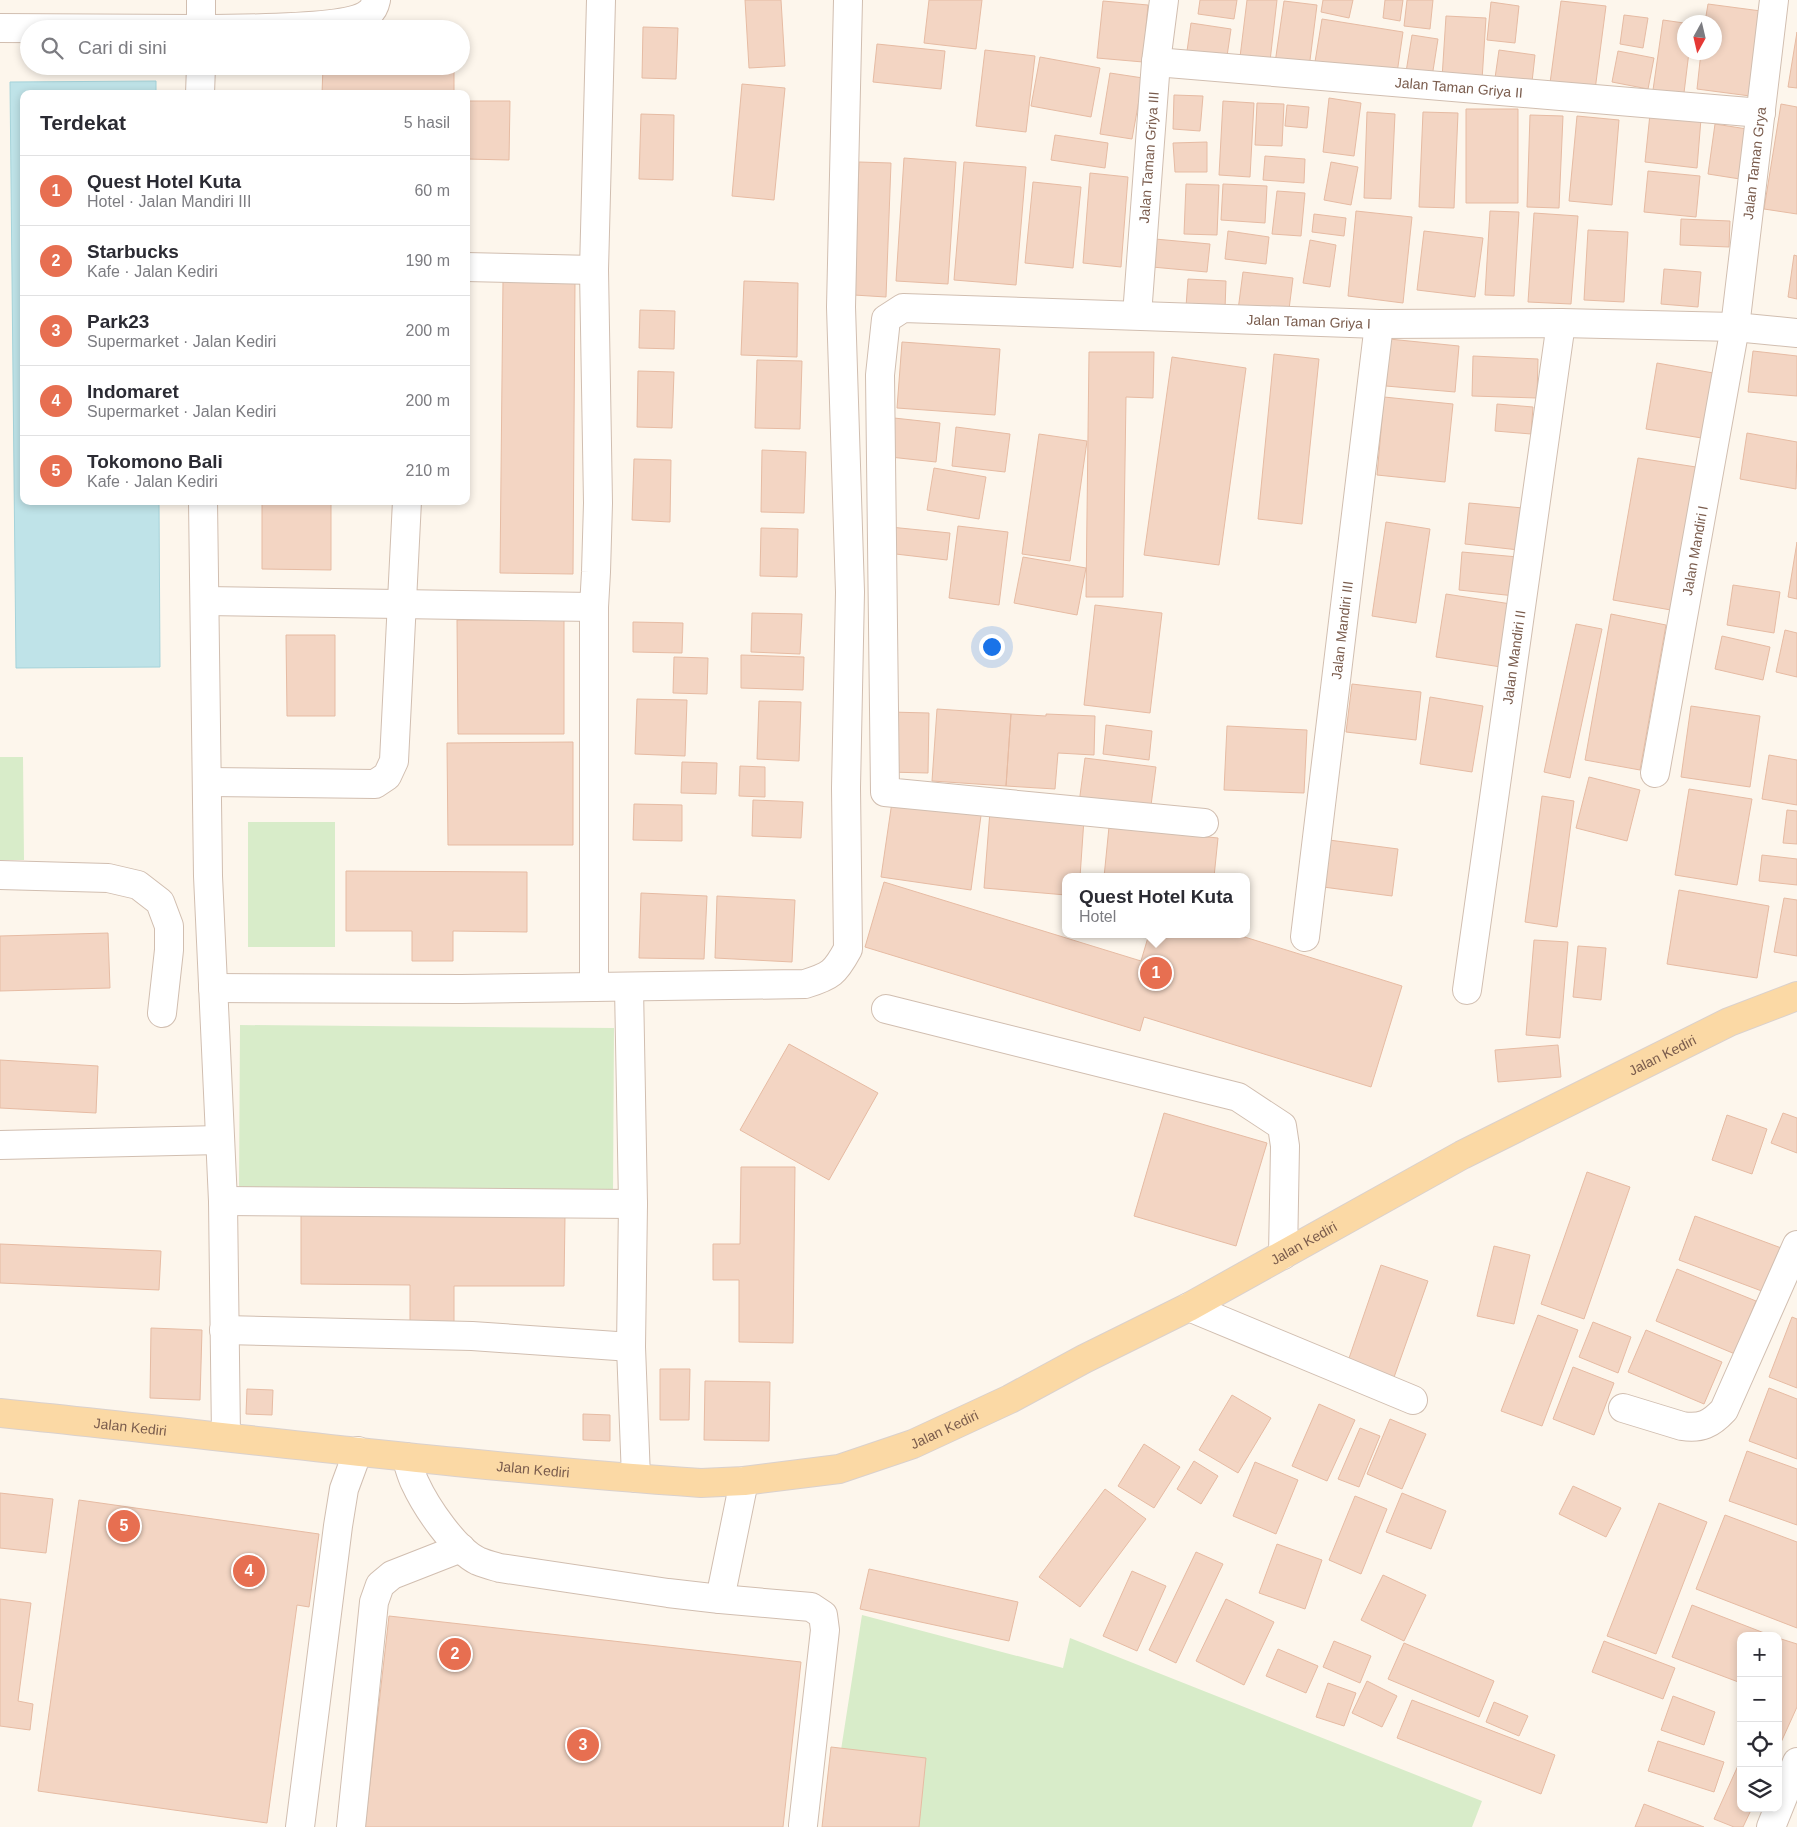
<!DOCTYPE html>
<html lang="id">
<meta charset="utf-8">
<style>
:root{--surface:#fff;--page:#f7f7f7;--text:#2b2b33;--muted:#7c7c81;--line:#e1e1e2;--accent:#e76f51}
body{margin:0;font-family:Helvetica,sans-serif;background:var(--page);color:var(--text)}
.controls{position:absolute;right:15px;bottom:15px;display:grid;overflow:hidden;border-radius:10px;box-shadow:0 2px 8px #0003}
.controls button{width:45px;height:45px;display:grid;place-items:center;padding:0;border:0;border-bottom:1px solid var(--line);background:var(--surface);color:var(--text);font:25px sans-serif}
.compass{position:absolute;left:1677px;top:15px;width:45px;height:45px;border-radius:50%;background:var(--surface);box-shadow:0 2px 8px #0003;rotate:188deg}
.you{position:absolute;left:991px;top:646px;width:18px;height:18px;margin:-12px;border:4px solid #fff;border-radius:50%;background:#1a73e8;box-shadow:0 0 0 8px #1a73e833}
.badge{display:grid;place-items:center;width:32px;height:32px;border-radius:50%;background:var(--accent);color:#fff;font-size:16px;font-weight:700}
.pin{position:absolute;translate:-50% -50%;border:2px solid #fff;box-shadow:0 1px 5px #0006}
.popup{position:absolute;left:1062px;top:873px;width:188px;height:65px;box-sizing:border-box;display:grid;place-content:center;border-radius:10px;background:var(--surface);filter:drop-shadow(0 1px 4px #0005);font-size:16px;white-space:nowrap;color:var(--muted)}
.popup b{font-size:19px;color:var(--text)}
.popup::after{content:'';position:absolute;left:50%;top:100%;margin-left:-10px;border:10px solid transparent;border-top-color:var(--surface)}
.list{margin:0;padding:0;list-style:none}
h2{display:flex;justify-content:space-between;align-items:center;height:65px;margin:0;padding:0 20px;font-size:21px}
h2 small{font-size:16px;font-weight:400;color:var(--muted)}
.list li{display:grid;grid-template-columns:32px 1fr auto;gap:15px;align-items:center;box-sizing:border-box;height:70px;padding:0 20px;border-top:1px solid var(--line)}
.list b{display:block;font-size:19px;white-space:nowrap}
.list p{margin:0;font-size:16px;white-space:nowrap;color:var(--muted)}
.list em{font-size:16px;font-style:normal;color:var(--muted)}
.icon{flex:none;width:28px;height:28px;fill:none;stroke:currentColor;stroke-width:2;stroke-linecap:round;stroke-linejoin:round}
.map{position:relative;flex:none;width:1797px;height:1827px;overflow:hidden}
.search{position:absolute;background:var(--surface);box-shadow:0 2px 8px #0003;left:20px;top:20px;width:450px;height:55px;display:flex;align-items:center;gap:12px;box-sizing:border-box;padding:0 18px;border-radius:28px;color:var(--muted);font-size:19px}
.panel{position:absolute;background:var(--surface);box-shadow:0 2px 8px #0003;left:20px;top:90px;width:450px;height:415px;border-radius:10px}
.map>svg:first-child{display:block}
</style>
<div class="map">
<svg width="1797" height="1827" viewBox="0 0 1797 1827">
<rect width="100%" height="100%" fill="#fdf6ec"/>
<path fill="#d8ecc9" d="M0,757H23L24,860H0Z
M248,822H335V947H248Z
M240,1025L614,1028L613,1194L239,1191Z
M862,1615L1063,1668L1070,1638L1482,1801L1472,1827H829Z"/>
<path fill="#bfe3e8" stroke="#a5d3da" d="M156,81V94H24V501H159L160,667L16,668L10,82Z"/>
<path fill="#f3d5c3" stroke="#e6bba3" d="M745,0H781L785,66L749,68Z
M929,0H982L976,49L924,43Z
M1200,0H1237L1234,19L1198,14Z
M1247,0H1277L1270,61L1240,57Z
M1323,0H1353L1349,18L1321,12Z
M1385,0H1403L1400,21L1383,18Z
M1407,0H1433L1430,29L1404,26Z
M1103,1L1148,5L1143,62L1097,58Z
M1284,1L1317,5L1309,68L1275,63Z
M1561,1L1606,6L1595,90L1550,83Z
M1491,2L1519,6L1515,43L1487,40Z
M1708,4L1761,11L1750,96L1697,89L1701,52H1714V22H1705Z
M1624,15L1648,18L1643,48L1620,44Z
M1446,16L1486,18L1482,80L1442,78Z
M1322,19L1403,32L1396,80L1314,68Z
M1663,20L1684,23V52H1689L1683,101L1652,97Z
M1191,23L1231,29L1226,63L1186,58Z
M643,27L678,28L676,79L642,78Z
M1797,32V88L1788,87Z
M1412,35L1438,39L1432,77L1406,72Z
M877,44L945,51L941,89L873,82Z
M985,50L1035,56L1026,132L976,126Z
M1499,50L1535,55L1532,82L1495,78Z
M1618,51L1654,58L1648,89L1612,82Z
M1040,57L1100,68L1091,117L1031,106Z
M323,66H454V94H322Z
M1110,73L1143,78L1132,139L1100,134Z
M742,84L785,88L774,200L732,196Z
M1174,95L1203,96L1200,131L1173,129Z
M1329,98L1361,103L1354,156L1323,152Z
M466,101H510L509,160L466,159Z
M1223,101L1254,103L1250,177L1219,175Z
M1257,103L1284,104L1282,146L1255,145Z
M1781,104L1797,107V214L1764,209Z
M1287,105L1309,107L1307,128L1285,126Z
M1466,109H1518V203H1466Z
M1367,112L1395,114L1391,199L1364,198Z
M1423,112L1458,113L1454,208L1419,207Z
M641,114L674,115L673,180L639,179Z
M1650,114L1701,119L1697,168L1645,162Z
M1530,115L1563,116L1559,208L1527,207Z
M1577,116L1619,120L1612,205L1569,201Z
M1715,124L1747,129L1740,179L1708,174Z
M1055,135L1108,143L1105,168L1051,160Z
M1207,142V172H1175L1173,143Z
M1265,156L1305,159L1304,183L1263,180Z
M904,158L956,162L948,284L896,281Z
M859,162L891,163L886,297L854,295Z
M964,162L1026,167L1016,285L954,280Z
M1331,162L1358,167L1351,205L1324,200Z
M1648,171L1700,176L1696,217L1644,212Z
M1090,173L1128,177L1121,267L1083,263Z
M1033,182L1081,187L1073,268L1025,263Z
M1186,184L1219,185L1217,235L1184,234Z
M1223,184L1267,186L1265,223L1221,220Z
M1277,191L1305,193L1301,236L1272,234Z
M1356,211L1412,217L1403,303L1348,296Z
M1490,211L1519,212L1514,296L1485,295Z
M1534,213L1578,216L1571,304L1528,302Z
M1314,214L1346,218L1344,236L1312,232Z
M1681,219L1730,221L1729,247L1680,245Z
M1588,230L1628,232L1624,302L1584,300Z
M1228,231L1269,237L1266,264L1225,259Z
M1424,231L1483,238L1475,297L1417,290Z
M1155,239L1210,244L1207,272L1152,267Z
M1310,240L1336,245L1330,287L1303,283Z
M1794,255L1797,256V299L1788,297Z
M1664,269L1701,272L1698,307L1661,304Z
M1243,272L1293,278L1288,317L1238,310Z
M1188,279L1226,281L1225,309L1186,307Z
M503,280L575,281L573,574L500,573Z
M744,281L798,283L797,357L741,355Z
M640,310L675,311L674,349L639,348Z
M1389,339L1459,346L1455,392L1386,386Z
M902,342L1000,349L995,415L897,408Z
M1753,351L1797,356V396L1748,392Z
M1089,352H1154L1153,398L1126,397L1123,597H1086Z
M1274,354L1319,359L1302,524L1258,519Z
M1473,356L1538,359L1537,398L1472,396Z
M1172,357L1246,368L1219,565L1144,555Z
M757,360L802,361L800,429L755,428Z
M1657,363L1719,374L1708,439L1646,429Z
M638,371L674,372L672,428L637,427Z
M1384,397L1453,404L1445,482L1377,475Z
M1497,404L1533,407L1531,434L1495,431Z
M894,418L940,423L936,462L890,457Z
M956,427L1010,434L1005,472L952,466Z
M1747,433L1797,442L1796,489L1740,479Z
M1039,434L1087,441L1070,561L1022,554Z
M762,450L806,452L804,513L761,512Z
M1638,458L1696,467L1671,610L1613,600Z
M634,459L671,460L670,522L632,520Z
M934,468L986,477L979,519L927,510Z
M262,501H331V570L262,569Z
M1469,503L1523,508L1519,550L1465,544Z
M1386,522L1430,529L1416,623L1372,616Z
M958,526L1008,532L999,605L949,598Z
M890,527L950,533L947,560L887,553Z
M761,528L798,529L797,577L760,576Z
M1797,542V599L1788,597Z
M1462,552L1518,557L1515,596L1459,590Z
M1023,557L1086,568L1077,615L1014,603Z
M1733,585L1780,592L1774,633L1727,625Z
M1446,594L1511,604L1501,667L1436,657Z
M1095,605L1162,613L1150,713L1084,705Z
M752,613L802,614L800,654L751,652Z
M1611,614L1666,625L1640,770L1585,760Z
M457,620H564V734H458Z
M633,622L683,623L682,653L633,652Z
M1576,624L1602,629L1570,778L1544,772Z
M1785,630L1797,633V677L1776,672Z
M286,635H335V716H287Z
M1722,636L1770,647L1763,680L1715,669Z
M741,655L804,657L803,690L741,688Z
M674,657L708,658L707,694L673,693Z
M1352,684L1421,692L1416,740L1346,732Z
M1430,697L1483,706L1472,772L1420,764Z
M637,699L687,700L685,756L635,754Z
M759,701L801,702L799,761L757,759Z
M1691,706L1760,716L1750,787L1681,777Z
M937,709L1011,714L1006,786L932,781Z
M890,712L929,713L928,773L888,772Z
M1011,714L1046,716V714L1095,716L1094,755L1058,753L1055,789L1006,786Z
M1106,725L1152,731L1149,760L1103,754Z
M1227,726L1307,730L1304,793L1224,790Z
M573,742V845H448L447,743Z
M1769,755L1797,760V805L1762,799Z
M1085,758L1156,767L1150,813L1079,803Z
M682,762L717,763L716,794L681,793Z
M740,766L765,767V797L739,796Z
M1589,777L1640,790L1627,841L1576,828Z
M1689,789L1752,799L1737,885L1675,875Z
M893,795L982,808L971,890L881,877Z
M1542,796L1574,801L1557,927L1525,922Z
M753,800L803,802L801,838L752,836Z
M634,804L682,805V841L633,840Z
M1787,810L1797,811V844L1783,843Z
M990,811L1084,819L1080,877H1066V895L984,888Z
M1109,827L1218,838L1214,877H1104Z
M1329,840L1398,849L1392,896L1323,887Z
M1762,855L1797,859V885L1759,881Z
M346,871L527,872V932L453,931V961H412V931H346Z
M884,882L1141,961L1149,934H1235L1402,986L1371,1087L1144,1017L1140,1031L865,947Z
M1679,890L1769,906L1757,978L1667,964Z
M641,893L707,896L704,959L639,958Z
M717,896L795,900L792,962L715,958Z
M1784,898L1797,900V956L1774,952Z
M108,933L110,988L0,991V936Z
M1534,940L1568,942L1560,1038L1526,1035Z
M1578,946L1606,948L1601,1000L1573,997Z
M789,1044L878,1093L829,1180L740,1130Z
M1558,1045L1561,1077L1498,1082L1495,1050Z
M0,1060L98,1066L96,1113L0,1108Z
M1164,1113L1267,1143L1236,1246L1134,1216Z
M1783,1113L1797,1118V1153L1771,1143Z
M1727,1115L1767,1129L1752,1174L1712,1160Z
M741,1167H795L793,1343L739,1342V1280H713V1244H740Z
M1587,1172L1630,1187L1584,1319L1541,1304Z
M301,1215L565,1216L564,1286H454V1324H410V1285L301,1284Z
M1695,1216L1784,1249L1767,1293L1679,1260Z
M0,1244L161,1251L159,1290L0,1283Z
M1494,1246L1530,1255L1514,1324L1477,1316Z
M1381,1265L1428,1281L1392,1383L1346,1367Z
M1677,1269L1756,1301L1735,1354L1656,1321Z
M1538,1315L1578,1330L1542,1426L1501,1411Z
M1792,1317L1797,1319V1388L1769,1377Z
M1593,1322L1631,1337L1618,1373L1579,1357Z
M151,1328L202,1330L200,1400L150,1398Z
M1646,1330L1722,1362L1704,1404L1628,1372Z
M1573,1367L1614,1383L1594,1435L1553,1419Z
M660,1369H690L689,1420H660Z
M705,1381L770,1382L769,1441L704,1440Z
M1769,1388L1797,1399V1459L1749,1441Z
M247,1389L273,1390L272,1415L246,1414Z
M1232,1395L1271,1418L1238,1473L1199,1450Z
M1319,1404L1355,1420L1327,1481L1292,1466Z
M583,1414L610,1415V1441L583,1440Z
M1390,1419L1426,1434L1402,1489L1367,1474Z
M1360,1428L1380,1436L1359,1487L1338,1479Z
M1144,1444L1180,1467L1154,1508L1118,1486Z
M1747,1451L1797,1469V1525L1729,1501Z
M1194,1461L1218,1476L1201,1504L1177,1489Z
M1255,1462L1298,1480L1276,1534L1233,1516Z
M1573,1486L1621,1508L1606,1537L1559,1514Z
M1105,1489L1146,1519L1080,1607L1039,1577Z
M0,1493L53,1499L46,1553L0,1548Z
M1402,1493L1446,1511L1431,1549L1386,1532Z
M1355,1496L1387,1509L1361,1574L1329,1560Z
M79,1500L319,1534L309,1607L297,1605L267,1823L38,1791Z
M1659,1503L1707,1522L1656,1654L1607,1636Z
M1725,1515L1797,1542V1628L1696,1589Z
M1277,1544L1322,1560L1305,1609L1259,1593Z
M1196,1552L1223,1564L1176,1663L1149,1650Z
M869,1569L1018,1602L1009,1641L860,1609Z
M1132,1571L1166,1586L1137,1651L1103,1636Z
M1383,1575L1426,1595L1404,1641L1361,1620Z
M0,1599L31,1603L18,1701L33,1704L30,1730L0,1726Z
M1226,1599L1274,1622L1244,1685L1196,1661Z
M1692,1605L1772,1636H1741V1683L1672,1657Z
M389,1616L801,1662L783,1827H365Z
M1778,1638L1797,1644V1707L1778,1749Z
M1334,1641L1371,1656L1360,1683L1323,1667Z
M1604,1641L1675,1668L1663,1699L1592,1672Z
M1404,1643L1494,1681L1479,1717L1388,1679Z
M1278,1649L1318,1666L1306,1693L1266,1676Z
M1367,1681L1397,1696L1382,1727L1352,1713Z
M1328,1683L1356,1693L1344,1726L1316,1717Z
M1673,1696L1715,1712L1704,1745L1661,1730Z
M1412,1700L1555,1755L1541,1794L1397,1738Z
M1494,1702L1528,1716L1519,1736L1486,1722Z
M1658,1741L1724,1762L1714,1792L1648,1771Z
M831,1747L926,1758L919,1827H822Z
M1741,1759V1808H1752L1743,1827H1734L1714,1819Z
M1644,1804L1704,1827H1635Z"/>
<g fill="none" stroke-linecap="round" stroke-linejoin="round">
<defs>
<g id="minor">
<path d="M0,28L193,29"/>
<path d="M201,29V0"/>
<path d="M206,29C237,28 348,31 369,13C373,10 375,5 376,0"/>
<path id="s1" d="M1156,62L1761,113"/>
<path d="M200,94L201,66"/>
<path d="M466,267L594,270"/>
<path id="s2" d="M1137,315L1156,62L1164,0"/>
<path d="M203,501L208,876L223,1201L226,1436"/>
<path d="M205,601L594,607"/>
<path id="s3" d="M1655,773L1735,327L1774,0"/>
<path d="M208,782L375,784L387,776L394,761L407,501"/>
<path id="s4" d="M1204,823L885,792L880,375L886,319L903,308L1379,324L1561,323L1735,327L1797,333"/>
<path d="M0,875L108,878L138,885L160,902L169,926V950L162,1013"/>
<path id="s5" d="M1305,937L1379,324"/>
<path d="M594,987V607L596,572L598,503L594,270L601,0"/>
<path d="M629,987L633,1204L631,1347L636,1478"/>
<path d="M213,988L461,989L805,984C831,976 835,973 848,949L846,788L850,592L841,307L848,0"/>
<path id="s6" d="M1467,990L1561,323"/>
<path d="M886,1009L1238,1097L1282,1126L1285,1146L1283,1255"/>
<path d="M0,1145L220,1140"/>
<path d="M223,1201L633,1204"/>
<path d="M1189,1307L1413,1400"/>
<path d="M224,1330L472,1336L631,1347"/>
<path d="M1623,1408L1682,1426C1701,1429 1711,1424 1724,1410L1797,1245"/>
<path d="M406,1457C409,1466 411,1475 415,1483C426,1507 455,1550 478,1561C485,1564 493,1566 500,1568L668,1593L720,1599L744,1481"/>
<path d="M720,1599L811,1607L823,1615L825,1630L803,1825"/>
<path d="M300,1827L338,1526L344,1489L358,1451"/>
<path d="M351,1827L374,1602L380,1585L392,1575L461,1548"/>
<path d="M1771,1827L1797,1762"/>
</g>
<g id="major">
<path id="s7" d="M0,1413C234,1437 467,1467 701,1483L744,1481L839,1469L913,1444L1010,1399L1084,1359L1189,1307L1462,1155L1729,1022L1797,996"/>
</g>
</defs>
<use href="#minor" stroke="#d1beb0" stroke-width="30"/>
<use href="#major" stroke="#dad1cd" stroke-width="30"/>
<use href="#minor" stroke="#fff" stroke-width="28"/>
<use href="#major" stroke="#fbd9a5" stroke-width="28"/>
</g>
<g text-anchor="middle" stroke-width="4" stroke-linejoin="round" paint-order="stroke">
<g font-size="14" fill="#7a5c4d" stroke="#fffaf3">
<text dy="5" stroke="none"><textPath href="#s1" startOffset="304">Jalan Taman Griya II</textPath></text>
<text dy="5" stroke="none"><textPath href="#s2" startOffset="158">Jalan Taman Griya III</textPath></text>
<text dy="5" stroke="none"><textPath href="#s3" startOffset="618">Jalan Taman Grya</textPath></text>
<text dy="5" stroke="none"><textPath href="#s4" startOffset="1220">Jalan Taman Griya I</textPath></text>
<text dy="5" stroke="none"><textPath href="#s3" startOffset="226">Jalan Mandiri I</textPath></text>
<text dy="5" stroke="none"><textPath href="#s5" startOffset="309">Jalan Mandiri III</textPath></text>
<text dy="5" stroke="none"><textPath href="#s6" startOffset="336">Jalan Mandiri II</textPath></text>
<text dy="5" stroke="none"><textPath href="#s7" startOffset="1766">Jalan Kediri</textPath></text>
<text dy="5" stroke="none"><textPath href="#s7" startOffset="1361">Jalan Kediri</textPath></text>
<text dy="5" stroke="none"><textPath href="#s7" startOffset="131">Jalan Kediri</textPath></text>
<text dy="5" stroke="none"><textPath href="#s7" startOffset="956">Jalan Kediri</textPath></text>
<text dy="5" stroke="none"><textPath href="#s7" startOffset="536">Jalan Kediri</textPath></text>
</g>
</g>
</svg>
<div class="controls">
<button>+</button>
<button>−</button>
<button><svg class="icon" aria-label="locate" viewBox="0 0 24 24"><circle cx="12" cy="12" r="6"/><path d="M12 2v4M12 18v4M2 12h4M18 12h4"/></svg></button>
<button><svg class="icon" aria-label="layers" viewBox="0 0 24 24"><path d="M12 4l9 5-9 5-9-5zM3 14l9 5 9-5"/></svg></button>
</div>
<svg class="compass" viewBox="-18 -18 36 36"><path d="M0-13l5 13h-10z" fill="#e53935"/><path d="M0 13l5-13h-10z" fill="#7c7c81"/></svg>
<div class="you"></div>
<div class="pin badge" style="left:1156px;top:973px">1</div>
<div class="popup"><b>Quest Hotel Kuta</b>Hotel</div>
<div class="pin badge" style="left:455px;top:1654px">2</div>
<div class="pin badge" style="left:583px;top:1745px">3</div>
<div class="pin badge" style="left:249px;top:1571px">4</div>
<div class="pin badge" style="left:124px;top:1526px">5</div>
<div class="search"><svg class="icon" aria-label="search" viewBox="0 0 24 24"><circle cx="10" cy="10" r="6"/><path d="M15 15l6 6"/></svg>Cari di sini</div>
<section class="panel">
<h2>Terdekat<small>5 hasil</small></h2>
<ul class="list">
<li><span class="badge">1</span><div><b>Quest Hotel Kuta</b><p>Hotel · Jalan Mandiri III</p></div><em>60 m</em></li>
<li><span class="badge">2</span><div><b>Starbucks</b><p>Kafe · Jalan Kediri</p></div><em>190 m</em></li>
<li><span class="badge">3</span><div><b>Park23</b><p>Supermarket · Jalan Kediri</p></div><em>200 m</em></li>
<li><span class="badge">4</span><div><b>Indomaret</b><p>Supermarket · Jalan Kediri</p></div><em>200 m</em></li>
<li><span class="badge">5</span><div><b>Tokomono Bali</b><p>Kafe · Jalan Kediri</p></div><em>210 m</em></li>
</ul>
</section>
</div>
